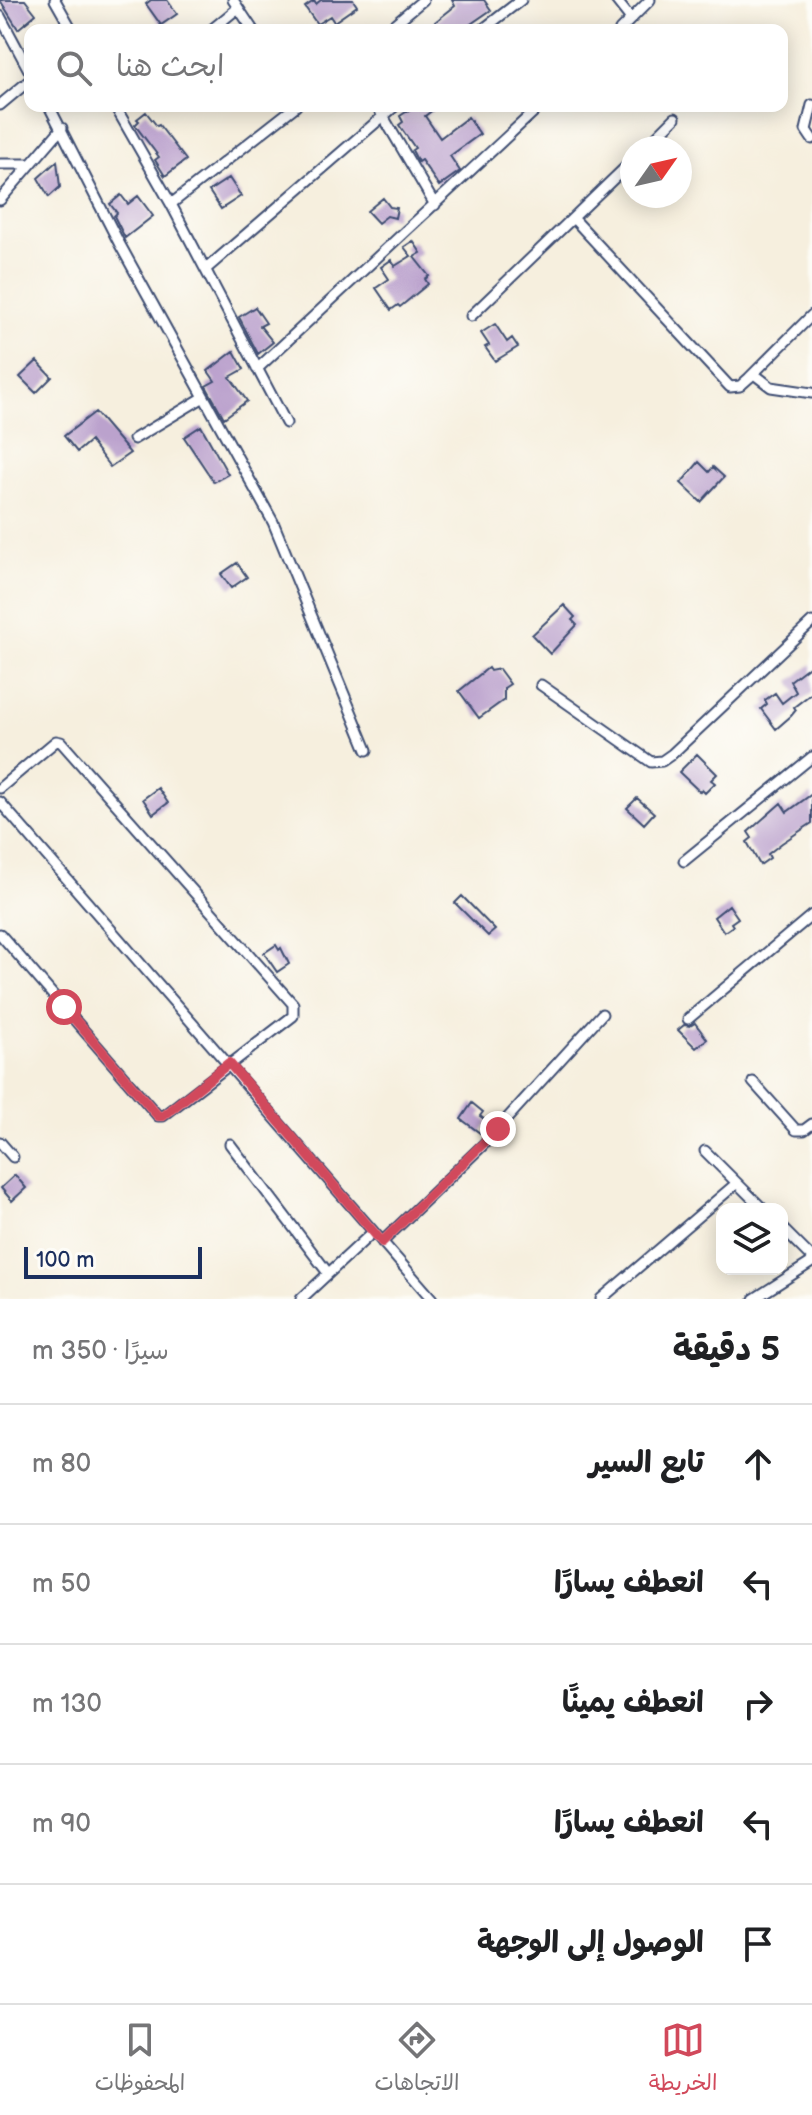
<!DOCTYPE html>
<html lang="ar">
<meta charset="utf-8">
<style>
:root{--surface:#fff;--page:#f2f2f2;--text:#202124;--muted:#757577;--line:#e0e0e0;--accent:#d1495b}
body{margin:0;font-family:"Balsamiq Sans","Playpen Sans Arabic",sans-serif;background:var(--page);color:var(--text);direction:rtl}
.controls{position:absolute;right:24px;bottom:24px;display:grid;overflow:hidden;border-radius:16px;box-shadow:0 4px 20px #0003}
.controls button{width:72px;height:72px;display:grid;place-items:center;padding:0;border:0;border-bottom:2px solid var(--line);background:var(--surface);color:var(--text);font:40px sans-serif}
.compass{position:absolute;left:620px;top:136px;width:72px;height:72px;border-radius:50%;background:var(--surface);box-shadow:0 4px 20px #0003;rotate:56deg}
.scale{position:absolute;left:24px;bottom:20px;width:178px;box-sizing:border-box;padding-left:8px;border:4px solid #1b2f5e;border-top:0;font-size:22px;line-height:28px;white-space:nowrap;color:#1b2f5e;-webkit-text-stroke:6px #fdfcf7;paint-order:stroke}
.stop{position:absolute;width:24px;height:24px;margin:-18px;border:6px solid #d1495b;border-radius:50%;background:#fff}
.stop.end{background:#d1495b;border-color:#fff;box-shadow:0 2px 8px #0008}
.list{margin:0;padding:0;list-style:none}
h2{display:flex;justify-content:space-between;align-items:center;height:104px;margin:0;padding:0 32px;font-size:34px}
h2 small{font-size:26px;font-weight:400;color:var(--muted)}
.list li{display:grid;grid-template-columns:52px 1fr auto;gap:24px;align-items:center;box-sizing:border-box;height:120px;padding:0 32px;border-top:2px solid var(--line)}
.list b{display:block;font-size:30px;white-space:nowrap}
.list em{font-size:26px;font-style:normal;color:var(--muted)}
.icon{flex:none;width:44px;height:44px;fill:none;stroke:currentColor;stroke-width:2;stroke-linecap:round;stroke-linejoin:round}
.map{position:relative;flex:none;width:812px;height:1299px;overflow:hidden;direction:ltr}
.search{position:absolute;background:var(--surface);box-shadow:0 4px 20px #0003;left:24px;right:24px;top:24px;height:88px;display:flex;align-items:center;gap:20px;box-sizing:border-box;padding:0 28px;border-radius:16px;color:var(--muted);font-size:30px}
.sheet{height:704px;background:var(--surface)}
nav{display:flex;justify-content:space-around;align-items:center;box-sizing:border-box;height:112px;border-top:2px solid var(--line);background:var(--surface);font-size:22px;color:var(--muted)}
nav a{display:grid;justify-items:center;gap:4px}
nav .on{color:var(--accent)}
.map>svg:first-child{display:block}
</style>
<div class="map">
<svg width="812" height="1299" viewBox="0 0 812 1299">
<rect width="100%" height="100%" fill="#fdfcf7"/>
<filter id="ink" filterUnits="userSpaceOnUse"><feTurbulence type="fractalNoise" baseFrequency=".0125" numOctaves="2"/><feDisplacementMap in="SourceGraphic" scale="16" xChannelSelector="R" yChannelSelector="G"/><feConvolveMatrix kernelMatrix="1 2 1 2 8 2 1 2 1" color-interpolation-filters="sRGB"/></filter>
<filter id="wash" filterUnits="userSpaceOnUse"><feTurbulence type="fractalNoise" baseFrequency=".006" numOctaves="4" result="noise"/><feDisplacementMap in="SourceGraphic" scale="32" xChannelSelector="R" yChannelSelector="G"/><feGaussianBlur stdDeviation="1.8" result="paint"/><feColorMatrix in="noise" values="0 0 0 0 0 0 0 0 0 0 0 0 0 0 0 0 0 1.4 0 .05"/><feComposite in="paint" operator="in"/></filter>
<g filter="url(#wash)">
<rect width="100%" height="100%" fill="#f6efde"/>
<g id="blocks">
<path fill="#bba2cd" d="M0,0H25L36,14L18,29Z
M151,0H167L177,14L161,25L146,4Z
M321,0H353L357,6L334,22L330,16L317,24L305,7L314,1L316,4Z
M452,0H484L491,10L462,30H425L455,6Z
M415,106H438L425,116L440,138L468,117L480,134L450,156L460,171L439,186L421,160L418,162L412,150L415,148L399,125L403,122L400,116Z
M146,112L157,126L159,125L186,160L165,176L155,160L159,157L135,125L139,121L137,119Z
M57,161L60,187L49,197L38,178Z
M229,178L241,196L221,209L209,191Z
M121,195L128,204L138,196L153,216L125,238L114,216L117,213L110,204Z
M383,198L390,207L397,208L395,218L387,216L378,223L367,211Z
M413,241L421,253L414,257L429,276L425,279L428,284L400,307L398,305L391,310L376,288L389,279L381,267L391,260L395,266L411,256L404,247Z
M255,307L266,323L260,326L273,342L258,354L239,317Z
M495,324L507,342L512,338L518,347L495,361L485,347L489,345L481,333Z
M234,351L244,369L230,377L247,401L224,418L206,386L215,381L208,371Z
M37,361L52,377L36,393L20,377Z
M95,412L130,453L110,467L90,441L77,452L64,436Z
M201,426L228,474L214,482L184,437Z
M699,462L709,472L713,467L724,477L701,502L681,483Z
M237,563L247,577L231,588L221,574Z
M564,605L575,617L572,620L577,625L550,654L532,635Z
M812,664V693L794,707L796,710L791,716L776,729L761,709L767,704L765,700L775,693L782,703L796,692L790,681Z
M488,668L490,671L499,669L510,684L504,688V700L479,718L459,691Z
M697,754L717,774L711,780L715,783L705,793L702,790L700,792L679,772Z
M158,788L168,803L153,814L143,799Z
M812,794V823L782,843L768,854L770,858L760,865L747,842L752,838L748,832L781,803L787,812Z
M637,798L654,813L644,824L627,808Z
M462,896L495,930L488,936L455,903Z
M729,905L738,918L731,923L733,926L724,932L714,917Z
M276,945L279,950L281,948L289,964L277,972L264,953Z
M695,1023L707,1039L696,1048L678,1030L684,1025L690,1026Z
M472,1103L483,1112L480,1116L488,1122L480,1133L461,1119Z
M15,1175L26,1188L12,1201L1,1188Z"/>
</g>
</g>
<g filter="url(#ink)">
<use href="#blocks" fill-opacity="0" stroke="#3c4c71" stroke-width="2"/>
<g fill="none" stroke-linecap="round" stroke-linejoin="round">
<defs>
<path id="street" d="M55,0L72,30
M233,0L253,30
M616,0L631,19L620,30
M0,16L30,72
M631,19L650,0
M211,30L238,8
M387,30L423,0
M482,30L521,0
M0,105L30,80
M812,105L806,130L812,139
M49,106L119,243L273,522L367,750
M115,106L171,204L286,423
M377,106L435,205
M645,148L675,118
M0,164H29
M0,200L62,128
M171,204L296,106
M574,219L730,387L740,386L749,378L812,315
M206,269L395,106
M471,316L632,161
M257,369L540,106
M754,374L771,387L812,393
M134,439L204,397
M541,685L651,762L662,761L672,754L812,622
M0,788L56,741L61,742L293,1004V1016L163,1116H158L0,934
M0,802L432,1299
M684,861L812,757
M688,1019L812,915
M753,1082L796,1130H804L812,1124
M0,1142L13,1157
M230,1144L328,1273
M705,1151L763,1209
M782,1228L812,1258
M382,1242L483,1145L602,1014
M301,1299L373,1232
M601,1299L737,1183
M754,1299L812,1262"/>
</defs>
<use href="#street" stroke="#3c4c71" stroke-width="13"/>
<use href="#street" stroke="#fff" stroke-width="9"/>
</g>
</g>
<g fill="none" stroke-linecap="round" stroke-linejoin="round" filter="url(#ink)">
<path stroke="#d1495b" stroke-width="10" d="M64,1007L158,1116H163L229,1063L382,1242L498,1129"/>
</g>
</svg>
<div class="controls">
<button><svg class="icon" aria-label="layers" viewBox="0 0 24 24"><path d="M12 4l9 5-9 5-9-5zM3 14l9 5 9-5"/></svg></button>
</div>
<svg class="compass" viewBox="-18 -18 36 36"><path d="M0-13l5 13h-10z" fill="#e53935"/><path d="M0 13l5-13h-10z" fill="#757577"/></svg>
<div class="scale">100 m</div>
<div class="stop" style="left:64px;top:1007px"></div>
<div class="stop end" style="left:498px;top:1129px"></div>
<div class="search"><svg class="icon" aria-label="search" viewBox="0 0 24 24"><circle cx="10" cy="10" r="6"/><path d="M15 15l6 6"/></svg>ابحث هنا</div>
</div>
<section class="sheet">
<h2>5 دقيقة<small>سيرًا · 350 m</small></h2>
<ul class="list">
<li><svg class="icon" aria-label="ahead" viewBox="0 0 24 24"><path d="M12 20V5M6 11l6-6 6 6"/></svg><div><b>تابع السير</b></div><em>80 m</em></li>
<li><svg class="icon" aria-label="left" viewBox="0 0 24 24"><path d="M17 20v-9H6M10 6l-5 5 5 5"/></svg><div><b>انعطف يسارًا</b></div><em>50 m</em></li>
<li><svg class="icon" aria-label="right" viewBox="0 0 24 24"><path d="M7 20v-9h11M14 6l5 5-5 5"/></svg><div><b>انعطف يمينًا</b></div><em>130 m</em></li>
<li><svg class="icon" aria-label="left" viewBox="0 0 24 24"><path d="M17 20v-9H6M10 6l-5 5 5 5"/></svg><div><b>انعطف يسارًا</b></div><em>90 m</em></li>
<li><svg class="icon" aria-label="arrive" viewBox="0 0 24 24"><path d="M6 21V4h12l-3 4 3 4H6"/></svg><div><b>الوصول إلى الوجهة</b></div></li>
</ul>
</section>
<nav>
<a class="on"><svg class="icon" aria-label="map" viewBox="0 0 24 24"><path d="M3 6l6-2 6 2 6-2v14l-6 2-6-2-6 2zM9 4v14M15 6v14"/></svg>الخريطة</a>
<a><svg class="icon" aria-label="directions" viewBox="0 0 24 24"><path d="M12 3l9 9-9 9-9-9zM9 14v-3h6M13 9l2 2-2 2"/></svg>الاتجاهات</a>
<a><svg class="icon" aria-label="saved" viewBox="0 0 24 24"><path d="M7 4h10v16l-5-4-5 4z"/></svg>المحفوظات</a>
</nav>
